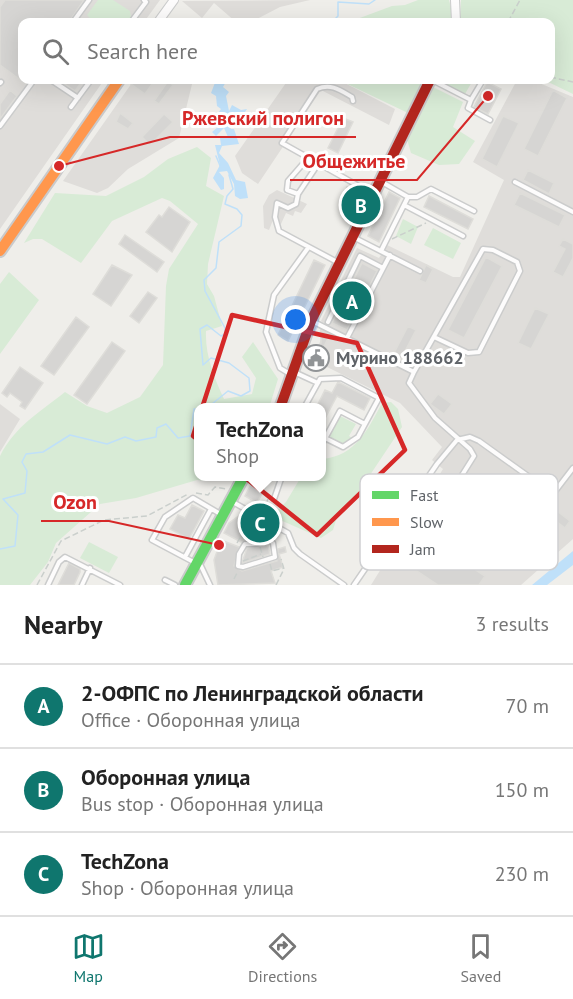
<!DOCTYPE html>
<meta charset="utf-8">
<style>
:root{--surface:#fff;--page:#f6f6f6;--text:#222;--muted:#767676;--line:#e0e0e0;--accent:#0f766e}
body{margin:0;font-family:"PT Sans",sans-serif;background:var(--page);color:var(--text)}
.you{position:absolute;left:296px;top:320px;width:21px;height:21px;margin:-15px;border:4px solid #fff;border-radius:50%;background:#1a73e8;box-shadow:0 0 0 9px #1a73e833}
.badge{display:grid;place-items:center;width:39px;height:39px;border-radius:50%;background:var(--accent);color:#fff;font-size:20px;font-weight:700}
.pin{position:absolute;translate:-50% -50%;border:3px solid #fff;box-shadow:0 2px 6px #0006}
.popup{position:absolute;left:194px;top:403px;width:132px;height:78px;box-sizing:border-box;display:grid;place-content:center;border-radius:12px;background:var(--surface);filter:drop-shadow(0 2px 4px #0005);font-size:20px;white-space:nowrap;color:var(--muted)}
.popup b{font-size:22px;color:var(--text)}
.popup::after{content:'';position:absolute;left:50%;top:100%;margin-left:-12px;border:12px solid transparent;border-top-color:var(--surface)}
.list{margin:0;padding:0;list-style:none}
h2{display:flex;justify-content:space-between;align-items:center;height:78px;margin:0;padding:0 24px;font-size:26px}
h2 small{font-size:20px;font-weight:400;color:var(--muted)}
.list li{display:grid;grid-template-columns:39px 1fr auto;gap:18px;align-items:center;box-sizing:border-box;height:84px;padding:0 24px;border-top:2px solid var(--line)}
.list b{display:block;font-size:22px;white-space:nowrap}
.list p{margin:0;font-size:20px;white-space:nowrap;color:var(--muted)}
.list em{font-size:20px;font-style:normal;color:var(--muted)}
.icon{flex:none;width:33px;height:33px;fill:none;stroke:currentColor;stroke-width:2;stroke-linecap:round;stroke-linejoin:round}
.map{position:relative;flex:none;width:573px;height:585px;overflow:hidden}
.search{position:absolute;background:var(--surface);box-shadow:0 6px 24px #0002;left:18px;right:18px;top:18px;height:66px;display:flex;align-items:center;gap:15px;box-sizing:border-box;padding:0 21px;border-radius:12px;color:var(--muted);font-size:22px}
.sheet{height:330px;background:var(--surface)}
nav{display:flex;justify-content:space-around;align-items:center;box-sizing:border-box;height:84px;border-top:2px solid var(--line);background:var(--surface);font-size:16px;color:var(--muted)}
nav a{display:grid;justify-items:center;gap:3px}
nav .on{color:var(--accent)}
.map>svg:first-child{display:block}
</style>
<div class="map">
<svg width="573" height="585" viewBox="0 0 573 585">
<rect width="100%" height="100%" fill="#efeeea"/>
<path fill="#dfddda" d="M0,0H160L144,22H22V80H104L0,229Z
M310,0L280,7L251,22H236L214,3L202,18L182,1Z
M134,80H193L179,138L128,169L108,188L97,193L63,181Z
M288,80H339L395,109L389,125L321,90L258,184L242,173L235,156Z
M517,80H532L573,97V539L521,585H371L443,469L432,460L442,447L400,403L325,366L329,358L318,348L322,335L319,333L324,323L321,321L357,248L379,258L387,245L453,277H460L504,180L473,162Z
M277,190L307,204L301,213L295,211L293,216L286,213L281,224L273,220L269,230L264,228L263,206L269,195Z
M0,404L20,419L0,452Z"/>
<path fill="#d8ebd6" d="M98,0H113L130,11L131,17L127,22H94L87,15Z
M418,0H449L453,16L452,22H349L392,6L405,5Z
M461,0H573V94L544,80H550V22H460Z
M339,80H425L408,113Z
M436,80H473L465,94Z
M433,87L463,102L453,127L475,141L459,164L439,165L411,153L407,139Z
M197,147L211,158L206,186L224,196L208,264L207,284L214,296L222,326L206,331C205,355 214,377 224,399L252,394L256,378L242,357L253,342L278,379L270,405L268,408H198V476L217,477L211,481L197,480L136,498L100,504L56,543L48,562L30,585H0V456C15,426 40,412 65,392L87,406L107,413L140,397L163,365L166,286L169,269L198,224L170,201L162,198L112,221L81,263L42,239H33L24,243L55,193L106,196L144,177L168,159Z
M403,219L418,227L411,244L396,236Z
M433,228L461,243L453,259L424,245Z
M9,272L39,300L0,354V284Z
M391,402L398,409L402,427L352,502L337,517L333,530L321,538L278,519L276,512L286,502L301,477L322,476V459C356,456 368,429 382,403Z
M340,416L356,424L349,436L354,439L344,445L329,437Z
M89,542L118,557L109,573L80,558Z"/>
<path fill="#bfe0f9" d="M216,80H227L223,87L229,92L226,96L229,111L232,105L241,110L247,109L241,118L229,117L225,119L231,129H234L239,144L222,146L219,153L228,163L236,180L245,182L248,198L240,199L235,196L234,184L227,171L219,172L224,178V189L221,190L213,178L220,165L215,145H221L220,138L228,137L224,128L216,136L212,132L218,127L214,121L218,119L216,116L221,109L217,106L216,96L211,93Z
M573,551V565L547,585H532Z"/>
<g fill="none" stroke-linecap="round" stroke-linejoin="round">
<path stroke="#bfe0f9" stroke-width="1.5" d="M306,22L309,19L314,22
M332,22L338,16V2L369,4L375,0
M216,156L221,168
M207,408L228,391L241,396L250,391L249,378L229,363L211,358L203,365L200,329L207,325L221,336L225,334V328L205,291L204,280L216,268L219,242L241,226L242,215L237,209L225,204L227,196L233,189L229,175
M0,549L15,546L18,515L3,499L25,493L27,471L22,462L26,454L43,452L70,435L107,444L125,437L136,441L156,437L157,428L166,424L178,438L190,436L194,409H198"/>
</g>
<path fill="#d6d5d3" stroke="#deddd9" stroke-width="1.5" d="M5,0H84L69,22H22V81L0,65V7Z
M58,80H83L75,91Z
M134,80H155L145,94L131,84Z
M168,81L173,85L159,104L154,101Z
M487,82L501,89L488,114L474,107Z
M10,90L17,96L0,119V104Z
M553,90L567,98L538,156L524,149Z
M120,113L133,123L128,129L116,122Z
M164,114L173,122L150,145L142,137Z
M503,116L519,123L497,167L482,159Z
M343,118L353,122L338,153L328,148Z
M528,170L554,183L549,194L523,180Z
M347,187L361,193L355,206L341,200Z
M389,192L400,198L379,242L368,236Z
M520,193L565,215L559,227L514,205Z
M429,196L473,219L468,229L424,207Z
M169,207L190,222L172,252L146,232L159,215L162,217Z
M125,235L164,262L157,272L119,244Z
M563,239L573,244V258L563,277L553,272L565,249L559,246Z
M486,257L502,266L464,338L448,330Z
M314,260L325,265L288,341L278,335Z
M362,263L377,271L347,330L332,323Z
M112,265L132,275L111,306L93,294Z
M426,265L433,269L426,283L419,280Z
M148,292L157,298L139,323L130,316Z
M535,308L549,314L531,349L518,343Z
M76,317L89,327L54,375L41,366Z
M408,326L416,330L401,359L393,355Z
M321,330L330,334L322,351V355L329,358L325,366L319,362L316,368L310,365L321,343Z
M112,342L125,351L87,404L74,395Z
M20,367L43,383L25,409L20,406L22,402L10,393L7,397L2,393Z
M338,382L370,398L364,410L337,396L321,426V408H316L325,390L332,393Z
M438,394L452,404L444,414L430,404Z
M255,477H271L257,503L245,496Z
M192,505L204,511L189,539L170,529L178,515L185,518Z
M451,507L507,545L498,559L441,521Z
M557,511L570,521L565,528L552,518Z
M240,515L262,524L255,536L259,539L241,542L224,533L229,523Z
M531,534L548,546L532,570L515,558Z
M429,539L485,576L479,585H438L411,567Z
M221,540L239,547L234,566L242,571L277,561L278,549L285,547L286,552L279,554L283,567L271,571L275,583L218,585L214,560Z
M268,545L270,554L242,563L247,548Z
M69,563L80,569V572L74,585H58Z"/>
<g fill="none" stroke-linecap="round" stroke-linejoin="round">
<defs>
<path id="lane" d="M73,22L89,0
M131,22L146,2L144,0
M51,80L78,98
M432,80L471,100L483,80
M0,83L1,82
M471,100L468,108L490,120
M353,101L352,97C340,90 331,83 317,89L282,143L373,194
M71,107L91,80
M0,126L34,80
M308,158L288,181L287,190L298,194L318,164
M380,181L408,197L404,205L463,236
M515,182L573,212
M298,194L296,204L288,208L277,203L275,217L279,231L339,263
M408,197H417L431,189L474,211
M353,237L420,271
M381,251L404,205
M314,322L414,372L409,383L435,418L470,449L474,456L447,499L517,547L553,494
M328,322L360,256L383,268
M347,338L390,255
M294,372L318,383
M414,372L483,249L493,250L517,262L520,271L479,352L468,353L434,337
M290,374L280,368L266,332L274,295L308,248
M304,408L320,379L341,378L379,398L365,424L340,411L322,444
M325,438L343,447L358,437L365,424
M274,499L282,476
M231,501L288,533L294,548L300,554L344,585
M269,540L273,543L275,557L243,567L238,566L239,554L245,544H255Z
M185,557L211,509
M165,580L175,585
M48,585L59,562L65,557L120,585
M82,585L90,568
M210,585L201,566L152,540L165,517L193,498L222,515
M354,585L437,464L457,440L470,437L479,441L553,494L573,468"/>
<path id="street" d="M455,0L456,22
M158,22L174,0"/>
<path id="fast" d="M185,585L244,476"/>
<path id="slow" d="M0,251L119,80"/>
<path id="jam" d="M280,408L311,321L430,80"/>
</defs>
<use href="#lane" stroke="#cbcccc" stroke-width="7"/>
<use href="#street" stroke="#cbcccc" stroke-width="10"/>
<use href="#fast" stroke="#cacacb" stroke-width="14"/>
<use href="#slow" stroke="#cacacb" stroke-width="14"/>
<use href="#jam" stroke="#cacacb" stroke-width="14"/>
<path stroke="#cacfcc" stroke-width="1.5" stroke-dasharray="6 3" stroke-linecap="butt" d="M508,22L520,0
M550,77L573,82
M392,239L426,223
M308,354L314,357
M196,493L208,495L215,487L227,489
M252,507L265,506L268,499
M273,532L274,536
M237,543L242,534L250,538
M260,547L263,557
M243,561L261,554
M270,564L272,571L284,568
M234,579L238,571
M37,585L61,541L104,520L147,516L188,494
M276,585L284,569L281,559"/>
<use href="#lane" stroke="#fdfcfc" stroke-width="4"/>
<use href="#street" stroke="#fdfcfc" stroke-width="8"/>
<use href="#fast" stroke="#63d668" stroke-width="10"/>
<use href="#slow" stroke="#ff974d" stroke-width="10"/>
<use href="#jam" stroke="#b3261e" stroke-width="10"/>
</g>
<path fill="none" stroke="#d62828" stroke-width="4.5" stroke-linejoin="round" d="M232,315L357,343L405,450L317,535L193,436Z"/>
<defs>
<symbol id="civic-ring" viewBox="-11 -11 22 22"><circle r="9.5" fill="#fff" stroke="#919496" stroke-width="1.5"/><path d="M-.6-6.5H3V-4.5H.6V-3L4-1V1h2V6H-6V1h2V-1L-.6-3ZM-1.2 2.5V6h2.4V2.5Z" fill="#919496"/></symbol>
</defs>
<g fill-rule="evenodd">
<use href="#civic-ring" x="301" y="343" width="30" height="30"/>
</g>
<g text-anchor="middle" stroke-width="6" stroke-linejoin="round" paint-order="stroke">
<g font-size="18" font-weight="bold" fill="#5f6368" stroke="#fff" text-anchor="start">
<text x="336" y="364">Мурино 188662</text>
</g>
</g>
<rect x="360" y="474" width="198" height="96" rx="9" fill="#fff" stroke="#cfd0d2" stroke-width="1.5"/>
<rect x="372" y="491" width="27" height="8" fill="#63d668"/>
<rect x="372" y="518" width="27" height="8" fill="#ff974d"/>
<rect x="372" y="545" width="27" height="8" fill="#b3261e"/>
<g font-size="16" fill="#5f6368">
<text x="410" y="501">Fast</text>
<text x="410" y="528">Slow</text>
<text x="410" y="555">Jam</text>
</g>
<path fill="none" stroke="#d62828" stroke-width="2" d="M59 166L170 137H356M488 96L417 180H290M219 545L109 521H41"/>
<g fill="#d62828" stroke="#fff" stroke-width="2">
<circle cx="59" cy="166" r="6"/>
<circle cx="488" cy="96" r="6"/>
<circle cx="219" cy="545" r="6"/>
</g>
<g font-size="20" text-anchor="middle" font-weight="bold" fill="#d62828" stroke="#fff" stroke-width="6" stroke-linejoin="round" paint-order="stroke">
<text x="263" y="125">Ржевский полигон</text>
<text x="354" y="168">Общежитье</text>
<text x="75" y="509">Ozon</text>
</g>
</svg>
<div class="you"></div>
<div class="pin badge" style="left:352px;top:301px">A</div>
<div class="pin badge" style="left:361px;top:205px">B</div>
<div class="pin badge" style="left:260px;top:523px">C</div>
<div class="popup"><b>TechZona</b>Shop</div>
<div class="search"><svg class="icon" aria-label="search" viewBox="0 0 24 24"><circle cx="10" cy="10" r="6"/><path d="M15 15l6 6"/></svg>Search here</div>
</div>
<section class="sheet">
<h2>Nearby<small>3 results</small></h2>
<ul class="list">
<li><span class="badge">A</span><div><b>2-ОФПС по Ленинградской области</b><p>Office · Оборонная улица</p></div><em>70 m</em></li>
<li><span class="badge">B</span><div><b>Оборонная улица</b><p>Bus stop · Оборонная улица</p></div><em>150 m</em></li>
<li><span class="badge">C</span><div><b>TechZona</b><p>Shop · Оборонная улица</p></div><em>230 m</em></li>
</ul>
</section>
<nav>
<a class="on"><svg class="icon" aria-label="map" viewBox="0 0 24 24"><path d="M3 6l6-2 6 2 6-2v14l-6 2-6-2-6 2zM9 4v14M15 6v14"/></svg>Map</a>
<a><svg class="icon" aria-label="directions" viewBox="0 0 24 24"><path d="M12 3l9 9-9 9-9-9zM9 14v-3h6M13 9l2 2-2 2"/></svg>Directions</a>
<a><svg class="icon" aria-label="saved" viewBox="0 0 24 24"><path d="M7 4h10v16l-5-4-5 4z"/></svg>Saved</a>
</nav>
